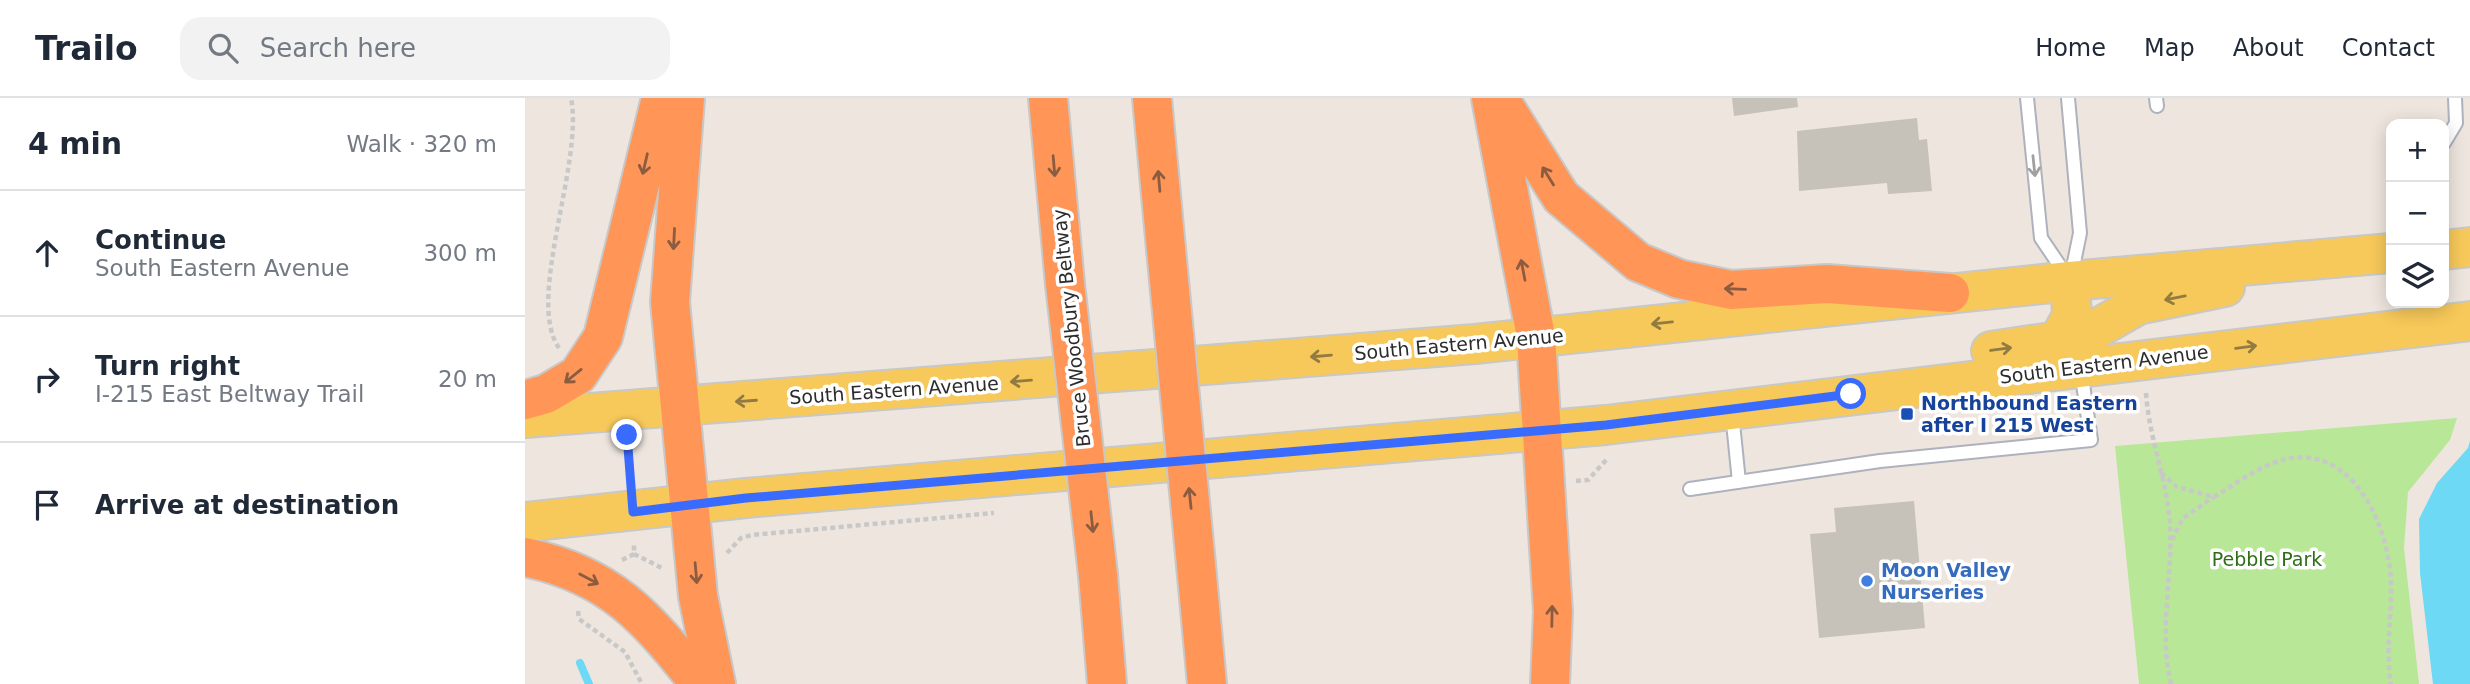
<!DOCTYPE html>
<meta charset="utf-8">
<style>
:root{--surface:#fff;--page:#f2f2f3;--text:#1f2937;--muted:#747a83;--line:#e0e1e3}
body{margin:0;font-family:"DejaVu Sans",sans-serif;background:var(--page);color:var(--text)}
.controls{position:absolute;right:21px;top:21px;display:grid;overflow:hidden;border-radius:14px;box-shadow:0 4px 18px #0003}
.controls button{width:63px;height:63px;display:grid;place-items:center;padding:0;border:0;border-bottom:2px solid var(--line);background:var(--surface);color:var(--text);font:35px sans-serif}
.stop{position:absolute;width:21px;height:21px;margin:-16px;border:5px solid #3a6bff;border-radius:50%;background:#fff}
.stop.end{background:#3a6bff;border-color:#fff;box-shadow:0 2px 7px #0008}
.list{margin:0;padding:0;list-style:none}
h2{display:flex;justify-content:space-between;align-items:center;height:91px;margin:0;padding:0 28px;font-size:30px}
h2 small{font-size:23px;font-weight:400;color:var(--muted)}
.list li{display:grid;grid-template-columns:46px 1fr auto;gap:21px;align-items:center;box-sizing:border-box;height:126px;padding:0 28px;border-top:2px solid var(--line)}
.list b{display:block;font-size:26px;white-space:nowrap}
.list p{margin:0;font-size:23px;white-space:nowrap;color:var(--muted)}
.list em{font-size:23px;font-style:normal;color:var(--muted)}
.icon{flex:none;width:38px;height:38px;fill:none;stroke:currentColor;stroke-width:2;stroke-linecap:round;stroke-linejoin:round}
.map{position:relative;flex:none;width:1945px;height:586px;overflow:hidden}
header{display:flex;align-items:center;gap:42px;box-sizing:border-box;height:98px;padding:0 35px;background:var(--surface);border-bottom:2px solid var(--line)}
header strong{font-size:33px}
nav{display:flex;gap:38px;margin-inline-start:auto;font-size:24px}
.search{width:490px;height:63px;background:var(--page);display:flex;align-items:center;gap:18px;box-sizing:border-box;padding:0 24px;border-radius:21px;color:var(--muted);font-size:26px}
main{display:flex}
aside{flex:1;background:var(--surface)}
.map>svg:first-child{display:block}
</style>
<header>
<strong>Trailo</strong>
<div class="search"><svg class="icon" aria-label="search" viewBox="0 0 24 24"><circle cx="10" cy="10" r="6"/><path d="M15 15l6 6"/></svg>Search here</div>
<nav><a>Home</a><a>Map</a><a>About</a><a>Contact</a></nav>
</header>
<main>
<aside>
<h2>4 min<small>Walk · 320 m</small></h2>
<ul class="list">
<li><svg class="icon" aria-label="ahead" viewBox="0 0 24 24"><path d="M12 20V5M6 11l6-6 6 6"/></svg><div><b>Continue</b><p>South Eastern Avenue</p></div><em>300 m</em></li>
<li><svg class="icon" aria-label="right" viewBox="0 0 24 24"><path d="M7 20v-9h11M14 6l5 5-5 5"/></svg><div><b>Turn right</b><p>I-215 East Beltway Trail</p></div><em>20 m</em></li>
<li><svg class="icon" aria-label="arrive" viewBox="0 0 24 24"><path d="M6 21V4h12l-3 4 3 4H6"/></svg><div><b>Arrive at destination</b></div></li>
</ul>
</aside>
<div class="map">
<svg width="1945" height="586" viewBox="0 0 1945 586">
<rect width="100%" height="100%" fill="#eee6de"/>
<path fill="#b8e798" d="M1932,320L1925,342L1883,394L1879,450L1894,586H1614L1590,348Z"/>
<path fill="#6dd9f5" d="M1945,343V586H1908L1895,475L1894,421L1912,385L1943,350Z"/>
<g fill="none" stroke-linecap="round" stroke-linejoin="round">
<path stroke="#6dd9f5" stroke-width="8" d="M55,565L64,586"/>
</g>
<path fill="#c6c1b9" d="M1207,0H1272L1273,9L1209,18Z
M1392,20L1394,42L1402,41L1407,93L1363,96L1362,85L1274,93L1272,33Z
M1389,403L1400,530L1294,540L1285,436L1311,434L1309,410Z"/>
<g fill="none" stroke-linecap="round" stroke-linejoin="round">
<defs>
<path id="service" d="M1502,0L1516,140L1541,177
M1543,0L1555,135L1546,179
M1631,0L1632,8
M1919,45L1931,25L1930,0
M1207,315L1214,384
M1165,391L1355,363L1566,342L1556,272"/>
<path id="primary" d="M1919,152L1945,149
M1466,253L1533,243L1547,218L1545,183
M1556,268L1564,235L1613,207L1700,189
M0,320L950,246L1545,183L1866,155
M0,424L221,400L1081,327L1945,223"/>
<path id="motorway" d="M160,0L145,204L173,498L191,586
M523,0L540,186
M627,0L641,151
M966,0L1011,239L1028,514L1025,586
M974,0L1036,99L1113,164L1154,181L1206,192L1302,186L1425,195
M0,302L21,296L53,277L78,239L136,0
M0,459C87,477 122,520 175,586
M671,467L682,586
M573,477L582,586"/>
</defs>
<use href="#service" stroke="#aeb2bc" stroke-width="16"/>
<use href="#primary" stroke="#c8c8c8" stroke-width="42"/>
<use href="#motorway" stroke="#c8c8c8" stroke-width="42"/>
<path stroke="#c8c8c8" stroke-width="4.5" stroke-dasharray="5 3.5" stroke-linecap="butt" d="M34,250C0,202 59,65 46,0
M1621,295C1624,340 1642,382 1645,426C1648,479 1633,534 1646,586
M103,342L106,383
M1636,375L1652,389L1689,399C1709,387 1731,370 1754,363C1826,341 1864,426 1866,485C1867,518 1860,552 1866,586
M1051,383L1063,382L1082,361
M1647,442L1657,421L1688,399
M202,455L216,440L227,437L469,415
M109,456L137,470
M97,462L109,456V444
M53,513L54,521L100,554L117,586"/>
<use href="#service" stroke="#fff" stroke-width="12"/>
<use href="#primary" stroke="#f7c95a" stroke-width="38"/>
<use href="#motorway" stroke="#ff9658" stroke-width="38"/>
<defs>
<path id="motorway-bridge" d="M641,151L671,467
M540,186L573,477"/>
</defs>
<use href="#motorway-bridge" stroke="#c8c8c8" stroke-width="42" stroke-linecap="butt"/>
<use href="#motorway-bridge" stroke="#ff9658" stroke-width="38"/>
</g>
<defs><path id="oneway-shaft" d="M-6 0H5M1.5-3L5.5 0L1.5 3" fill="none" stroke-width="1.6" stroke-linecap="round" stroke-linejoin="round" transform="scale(1.75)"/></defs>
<g stroke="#8b5c40">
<use href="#oneway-shaft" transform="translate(120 66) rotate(103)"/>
<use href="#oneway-shaft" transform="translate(529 68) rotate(85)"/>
<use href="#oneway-shaft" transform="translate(1023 78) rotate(-122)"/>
<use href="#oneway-shaft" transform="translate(634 83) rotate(-95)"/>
<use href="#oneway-shaft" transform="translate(149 141) rotate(93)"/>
<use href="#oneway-shaft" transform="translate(998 172) rotate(-101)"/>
<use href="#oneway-shaft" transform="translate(1210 191) rotate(-178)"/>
<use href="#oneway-shaft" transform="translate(48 278) rotate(141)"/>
<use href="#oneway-shaft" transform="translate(665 400) rotate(-96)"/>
<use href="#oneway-shaft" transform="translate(567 424) rotate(84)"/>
<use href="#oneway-shaft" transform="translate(171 475) rotate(85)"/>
<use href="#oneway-shaft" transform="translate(64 481) rotate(28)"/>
<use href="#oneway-shaft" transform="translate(1027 518) rotate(-89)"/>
</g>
<use stroke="#a0a0a0" href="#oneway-shaft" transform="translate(1509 68) rotate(84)"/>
<g stroke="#927a43">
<use href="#oneway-shaft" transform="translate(1650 200) rotate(169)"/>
<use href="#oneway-shaft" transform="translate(1137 225) rotate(174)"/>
<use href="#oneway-shaft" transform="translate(1721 249) rotate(-7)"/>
<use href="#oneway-shaft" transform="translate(1476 251) rotate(-8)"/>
<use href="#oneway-shaft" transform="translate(796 258) rotate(175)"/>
<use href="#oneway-shaft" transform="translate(496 283) rotate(175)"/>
<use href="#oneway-shaft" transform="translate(221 303) rotate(176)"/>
</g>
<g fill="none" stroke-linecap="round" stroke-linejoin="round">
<path stroke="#3a6bff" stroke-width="9" d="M102,337L108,414L221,400L1081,327L1326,296"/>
</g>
<rect fill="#1a4fb4" stroke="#fff" stroke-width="2.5" x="1375" y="309" width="14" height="14" rx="3.5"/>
<circle fill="#3f7fe0" stroke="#fff" stroke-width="2.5" cx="1342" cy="483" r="7"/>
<g text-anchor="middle" stroke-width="7" stroke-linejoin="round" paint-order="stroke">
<g font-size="19" fill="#2c2c2c" stroke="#fff">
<text transform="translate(546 230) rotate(-96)" y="7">Bruce Woodbury Beltway</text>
<text transform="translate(934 246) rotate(-5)" y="7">South Eastern Avenue</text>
<text transform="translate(1579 266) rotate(-7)" y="7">South Eastern Avenue</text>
<text transform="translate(369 292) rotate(-4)" y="7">South Eastern Avenue</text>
</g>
<g font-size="19" font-weight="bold" fill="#164399" stroke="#fff" text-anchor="start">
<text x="1396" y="312">Northbound Eastern<tspan x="1396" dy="22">after I 215 West</tspan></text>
</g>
<g font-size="19" fill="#2e6e17" stroke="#fff">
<text x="1742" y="468">Pebble Park</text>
</g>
<g font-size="19" font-weight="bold" fill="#366cbe" stroke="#fff" text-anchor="start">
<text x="1356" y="479">Moon Valley<tspan x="1356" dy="22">Nurseries</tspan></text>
</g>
</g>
</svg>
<div class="controls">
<button>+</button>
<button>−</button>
<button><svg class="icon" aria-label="layers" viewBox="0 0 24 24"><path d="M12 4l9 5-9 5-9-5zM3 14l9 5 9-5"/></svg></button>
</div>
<div class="stop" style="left:1326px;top:296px"></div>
<div class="stop end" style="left:102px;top:337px"></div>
</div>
</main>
